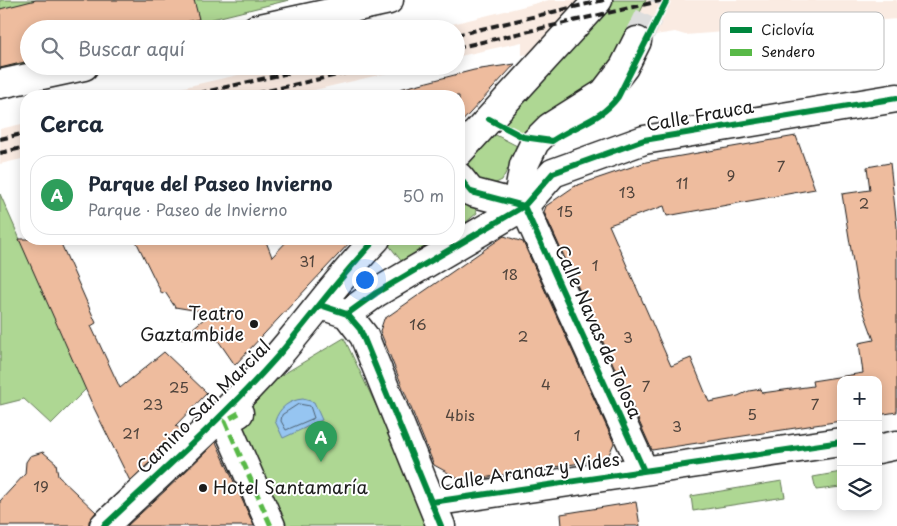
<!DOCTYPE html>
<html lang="es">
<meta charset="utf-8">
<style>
:root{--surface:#fff;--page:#f6f6f7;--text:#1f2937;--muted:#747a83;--line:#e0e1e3;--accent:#1c1c1c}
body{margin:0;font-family:"Playpen Sans",sans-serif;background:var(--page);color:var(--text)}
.controls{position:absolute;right:15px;bottom:15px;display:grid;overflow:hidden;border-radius:10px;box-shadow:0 2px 12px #0003}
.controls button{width:45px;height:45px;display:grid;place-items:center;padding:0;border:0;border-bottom:1px solid var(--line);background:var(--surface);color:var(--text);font:25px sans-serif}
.you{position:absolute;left:364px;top:279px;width:18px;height:18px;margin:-12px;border:4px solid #fff;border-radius:50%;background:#1a73e8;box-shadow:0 0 0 8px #1a73e833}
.badge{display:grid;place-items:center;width:32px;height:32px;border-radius:50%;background:var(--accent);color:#fff;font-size:16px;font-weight:700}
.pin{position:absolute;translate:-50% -41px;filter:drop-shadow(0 1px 2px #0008)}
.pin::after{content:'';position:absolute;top:26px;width:18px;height:15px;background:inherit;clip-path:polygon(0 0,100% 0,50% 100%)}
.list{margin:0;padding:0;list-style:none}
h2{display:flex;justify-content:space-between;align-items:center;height:65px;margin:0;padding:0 20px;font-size:21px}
h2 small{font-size:16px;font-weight:400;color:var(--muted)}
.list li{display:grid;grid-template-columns:32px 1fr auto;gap:15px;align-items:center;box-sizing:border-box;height:80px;margin:0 10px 10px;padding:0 10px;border:1px solid var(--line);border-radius:20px}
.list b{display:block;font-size:19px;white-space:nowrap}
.list p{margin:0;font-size:16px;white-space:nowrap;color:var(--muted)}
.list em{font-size:16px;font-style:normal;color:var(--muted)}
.icon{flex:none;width:28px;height:28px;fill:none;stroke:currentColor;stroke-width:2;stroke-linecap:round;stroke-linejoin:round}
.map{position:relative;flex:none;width:897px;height:526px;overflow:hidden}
.search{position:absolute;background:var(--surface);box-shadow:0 2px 12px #0003;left:20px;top:20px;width:445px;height:55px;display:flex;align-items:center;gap:12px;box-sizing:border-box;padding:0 18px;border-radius:28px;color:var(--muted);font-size:19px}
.panel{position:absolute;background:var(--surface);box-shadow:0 2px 12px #0003;left:20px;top:90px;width:445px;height:155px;border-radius:20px}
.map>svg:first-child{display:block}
</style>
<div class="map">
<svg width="897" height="526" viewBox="0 0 897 526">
<rect width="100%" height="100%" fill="#fff"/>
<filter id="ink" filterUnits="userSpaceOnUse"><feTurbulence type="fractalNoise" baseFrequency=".02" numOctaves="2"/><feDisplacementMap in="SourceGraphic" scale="10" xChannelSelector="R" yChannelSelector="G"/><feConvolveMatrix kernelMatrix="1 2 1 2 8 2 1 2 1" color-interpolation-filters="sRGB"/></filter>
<g filter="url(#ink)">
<path fill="#faebe2" d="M549,0H897V19L685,35L675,32L522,55V42L456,57V29H432Z
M277,66H417L289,96H145Z
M26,123V158L0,164V129Z"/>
<path fill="#aed793" stroke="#657a58" d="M0,0H289L172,29H29V64L0,71Z
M610,0H646L613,68L527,136L499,121Z
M490,132L519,147L502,180L492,185L464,177L463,160Z
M0,194L86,389L51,424L24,399L0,405Z
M459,198L474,206L477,213L459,228Z
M394,239H444L406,267L388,244Z
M344,338L426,511L435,526H267L218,413Z
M841,472V487L816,490L813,477Z
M782,481L785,497L693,511L691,496Z"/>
<path fill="#96c5f1" stroke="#65819c" d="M303,399L314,402L322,420L283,438L275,421C279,408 289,400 303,399Z"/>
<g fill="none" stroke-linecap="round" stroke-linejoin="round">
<path stroke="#4d6071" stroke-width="1" d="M299,404L310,406L314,418L286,430L281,421L282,415Z"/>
</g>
<path fill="#eebc9e" stroke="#1c1c1c" d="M36,0H194L199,19L155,29H29V61L0,68V9Z
M515,64L459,125V96H401L400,89L474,70Z
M796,136L815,189L667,216L664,206L609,225L671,366L691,358L709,402L738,396L749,391L761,389L762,393L813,386L812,381L863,373L859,343L874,340L859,299L842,194L870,190L867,167L890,163L897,227V412L878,415V380H841V421L652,450L544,212L546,206L575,186L646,162Z
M504,236L523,242L614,443L607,459L463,481L434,465L380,331L384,319Z
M19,239H59L96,323L91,326L120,388L164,352L207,393L175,426L184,430L130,481L93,406Z
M135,239H265L272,257L289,239H353L235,365L215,336L180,339L211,313L175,307L165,292L162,294Z
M216,442L254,526H127L181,476Z
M43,452L56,463L58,476L96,512L89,521V526H0V501L25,474L26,462L30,456Z
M636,502L640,526H562L561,514Z"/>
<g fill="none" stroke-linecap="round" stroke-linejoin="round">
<path stroke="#ddd" stroke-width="28" stroke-dasharray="28 14" stroke-linecap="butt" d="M637,41L657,0"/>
<defs>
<path id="minor" d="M256,29L389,0
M637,41L624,67L604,93L550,127L535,142L524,165L520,187L524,206L644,471
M0,84L84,66
M459,152L598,0
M459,177L471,192L524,206
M330,308L347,314L364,336L441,526
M347,314L376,293L524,206L553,173L644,140L897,98
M239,413L225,421L271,526
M878,449L897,445
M432,502L841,442
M104,526C162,471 223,418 276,358C310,319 340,276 376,239"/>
</defs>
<use href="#minor" stroke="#1c1c1c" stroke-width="31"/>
<use href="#minor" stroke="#fff" stroke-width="28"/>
<path stroke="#1c1c1c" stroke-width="4" stroke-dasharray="8 4" stroke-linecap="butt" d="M456,35L604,0
M456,48L664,0
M187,96L319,66
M245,96L376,66
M0,139L26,133
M0,153L26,147"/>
<path stroke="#58b947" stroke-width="5" stroke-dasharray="10 5" stroke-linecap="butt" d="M239,413L225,421L271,526"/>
<defs>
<path id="cycleway" d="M489,119L523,137L552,141C577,124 600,121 618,97L667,0
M459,177L471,192L524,206
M524,206L644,471
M320,305L347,314L360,329L441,526
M347,314L376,293L524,206L553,173L644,140L897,98
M432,502L841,442
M104,526C162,471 223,418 276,358C310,319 340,276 376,239"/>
</defs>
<use href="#cycleway" stroke="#fff" stroke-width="9"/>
<use href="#cycleway" stroke="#00873e" stroke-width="6"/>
</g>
</g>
<g fill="#1c1c1c" stroke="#fff" stroke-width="2">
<circle cx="254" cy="324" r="5"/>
<circle cx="203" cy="488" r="5"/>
</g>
<g text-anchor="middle" stroke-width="4" stroke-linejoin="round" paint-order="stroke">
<g font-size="15" fill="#50443c">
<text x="781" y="172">7</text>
<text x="731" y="181">9</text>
<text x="682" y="189">11</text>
<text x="627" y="198">13</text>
<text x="864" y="209">2</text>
<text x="565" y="217">15</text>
<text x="307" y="267">31</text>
<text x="595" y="271">1</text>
<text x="510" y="280">18</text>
<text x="418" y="330">16</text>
<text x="523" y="342">2</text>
<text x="628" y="343">3</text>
<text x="546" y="390">4</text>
<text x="646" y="392">7</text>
<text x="179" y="393">25</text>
<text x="153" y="410">23</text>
<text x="815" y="410">7</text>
<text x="752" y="420">5</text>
<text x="460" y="421">4bis</text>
<text x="677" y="432">3</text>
<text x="131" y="439">21</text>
<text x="577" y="441">1</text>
<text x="41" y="492">19</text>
</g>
<g font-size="18" fill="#1c1c1c" stroke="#fff">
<text transform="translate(700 116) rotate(-10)" y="6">Calle Frauca</text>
<text transform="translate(598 332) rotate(66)" y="6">Calle Navas de Tolosa</text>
<text transform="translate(204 407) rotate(-45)" y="6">Camino San Marcial</text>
<text transform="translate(530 472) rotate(-8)" y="6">Calle Aranaz y Vides</text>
</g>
<g font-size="18" fill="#1c1c1c" stroke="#fff" text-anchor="end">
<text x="244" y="320">Teatro<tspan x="244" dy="21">Gaztambide</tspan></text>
<text x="213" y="494" text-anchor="start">Hotel Santamaría</text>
</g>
</g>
<rect x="720" y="12" width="164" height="58" rx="8" fill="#fff" stroke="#bbb" stroke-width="1"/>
<rect x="730" y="27" width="22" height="6" fill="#00873e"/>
<rect x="730" y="49" width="22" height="7" fill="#58b947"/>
<g font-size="14" fill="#1c1c1c">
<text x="761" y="35">Ciclovía</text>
<text x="761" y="57">Sendero</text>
</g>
</svg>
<div class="controls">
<button>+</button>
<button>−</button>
<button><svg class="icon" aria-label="layers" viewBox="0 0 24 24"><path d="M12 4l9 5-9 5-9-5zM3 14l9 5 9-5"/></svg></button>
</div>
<div class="you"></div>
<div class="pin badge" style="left:321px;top:462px;background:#2e9e5b">A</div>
<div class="search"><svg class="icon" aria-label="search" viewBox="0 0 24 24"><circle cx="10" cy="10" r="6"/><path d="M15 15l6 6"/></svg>Buscar aquí</div>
<section class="panel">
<h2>Cerca<small></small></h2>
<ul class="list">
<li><span class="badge" style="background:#2e9e5b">A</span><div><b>Parque del Paseo Invierno</b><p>Parque · Paseo de Invierno</p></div><em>50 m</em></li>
</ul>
</section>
</div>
